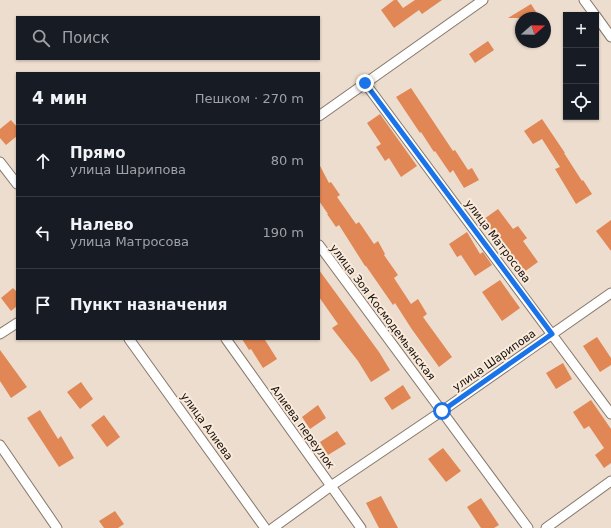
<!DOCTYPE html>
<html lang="ru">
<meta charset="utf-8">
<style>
:root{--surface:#171b24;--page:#242831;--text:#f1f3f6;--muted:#9ea1a6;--line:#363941}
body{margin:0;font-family:"DejaVu Sans",sans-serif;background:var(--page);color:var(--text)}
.controls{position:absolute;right:12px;top:12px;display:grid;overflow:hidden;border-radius:0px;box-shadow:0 1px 3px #0004}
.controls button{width:36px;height:36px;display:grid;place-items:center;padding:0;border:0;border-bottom:1px solid var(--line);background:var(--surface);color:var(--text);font:20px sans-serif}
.compass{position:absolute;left:515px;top:12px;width:36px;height:36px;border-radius:50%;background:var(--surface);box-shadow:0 1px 3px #0004;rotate:70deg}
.stop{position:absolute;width:12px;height:12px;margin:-9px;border:3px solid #1a73e8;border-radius:50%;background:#fff}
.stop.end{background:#1a73e8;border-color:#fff;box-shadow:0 1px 4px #0008}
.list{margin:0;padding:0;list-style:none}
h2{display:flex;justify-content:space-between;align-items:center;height:52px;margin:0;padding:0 16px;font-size:17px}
h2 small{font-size:13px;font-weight:400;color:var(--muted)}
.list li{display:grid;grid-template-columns:26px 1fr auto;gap:12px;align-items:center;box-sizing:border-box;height:72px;padding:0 16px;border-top:1px solid var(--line)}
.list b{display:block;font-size:15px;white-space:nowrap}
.list p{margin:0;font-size:13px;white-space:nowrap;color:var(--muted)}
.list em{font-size:13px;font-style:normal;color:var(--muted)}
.icon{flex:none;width:22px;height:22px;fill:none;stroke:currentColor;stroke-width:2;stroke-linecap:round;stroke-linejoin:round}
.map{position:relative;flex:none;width:611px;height:528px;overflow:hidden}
.search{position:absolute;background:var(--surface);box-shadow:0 1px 3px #0004;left:16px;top:16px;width:304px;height:44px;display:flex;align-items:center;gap:10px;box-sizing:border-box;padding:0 14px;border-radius:0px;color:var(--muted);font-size:15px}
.panel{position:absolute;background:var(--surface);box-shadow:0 1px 3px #0004;left:16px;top:72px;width:304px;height:268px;border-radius:0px}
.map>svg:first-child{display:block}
</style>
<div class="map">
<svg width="611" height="528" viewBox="0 0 611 528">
<rect width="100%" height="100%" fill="#ecddce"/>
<path fill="#e08755" d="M394,0H397L403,8L415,0H442L422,14L419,10L394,28L381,10Z
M531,4L540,18H508Z
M488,41L494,50L475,63L469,54Z
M411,88L453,151L455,150L468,170L472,168L479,180L464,188L453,170L450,173L435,151L434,152L421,132L420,133L396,97Z
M380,114L417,166L401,177L389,158L385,161L376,147L381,144L367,123Z
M542,119L565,153H564L582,181L583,180L592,194L576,204L555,169L560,167L542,139L533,144L524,131Z
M11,120L17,127V136L6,145L0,138V129Z
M319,164L329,183L331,182L340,195L337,197L356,224L359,222L374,244L378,241L385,254L384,255L398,275L394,278L411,304L418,299L427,314L423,317L452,357L439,367L411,328L395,303L393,305L366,266H365L339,225L336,227L327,214H328L319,201Z
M498,209L513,229L518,226L527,238L523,241L538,262L524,272L494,229L492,231L484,219Z
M611,220V251L596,231Z
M467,232L480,254L483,252L492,265L475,276L461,255L457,257L449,244Z
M319,270L379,352L390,370L371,382L358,361L332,328L338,324L319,297Z
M500,280L520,308L502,321L482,292Z
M13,288L17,292V306L11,311L1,298Z
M597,337L611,358V365L600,372L583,346Z
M242,339H266L265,340L277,359L263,368L251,349L249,350Z
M0,350L27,387L11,398L0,381Z
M563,363L572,379L556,389L546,373Z
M81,382L93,399L80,409L67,392Z
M403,385L411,398L392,410L384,398Z
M591,400L611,429V463L604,468L595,455L604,448L589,426L584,429L573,412Z
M318,405L326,418L310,429L302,417Z
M40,410L58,439L61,436L74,458L59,467L27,418Z
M104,415L120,437L107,447L91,425Z
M337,431L346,444L328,455L320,442Z
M443,448L461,471L446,482L428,459Z
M381,496L398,528H379L366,503Z
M481,498L499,525L494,528H481L467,507Z
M115,511L124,524L118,528H104L99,521Z"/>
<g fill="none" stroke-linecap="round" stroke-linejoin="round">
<defs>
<path id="minor" d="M584,0L595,15
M596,16L611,37
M365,83L611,414
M319,116L483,0
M0,162L17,184
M319,245L528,528
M0,334L17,323
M129,339L265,528
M226,339L361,528
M0,445L57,528
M273,528L331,486L442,411L611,293
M546,528L611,481"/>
</defs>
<use href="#minor" stroke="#86786b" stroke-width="11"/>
<use href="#minor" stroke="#fff" stroke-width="9"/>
</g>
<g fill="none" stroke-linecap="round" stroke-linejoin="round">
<path stroke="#1a73e8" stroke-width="5" d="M365,83L552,334L442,411"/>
</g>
<g text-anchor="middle" stroke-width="4" stroke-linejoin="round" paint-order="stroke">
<g font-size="11" fill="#130e09" stroke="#f9eadb">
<text transform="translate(498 241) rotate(53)" y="4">улица Матросова</text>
<text transform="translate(383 312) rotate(53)" y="4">улица Зоя Космодемьянская</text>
<text transform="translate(494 360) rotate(-35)" y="4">улица Шарипова</text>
<text transform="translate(207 426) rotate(54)" y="4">улица Алиева</text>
<text transform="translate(303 427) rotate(54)" y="4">Алиева переулок</text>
</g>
</g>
</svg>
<div class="controls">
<button>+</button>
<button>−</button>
<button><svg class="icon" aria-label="locate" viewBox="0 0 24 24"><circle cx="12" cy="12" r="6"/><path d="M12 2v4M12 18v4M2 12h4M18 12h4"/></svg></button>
</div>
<svg class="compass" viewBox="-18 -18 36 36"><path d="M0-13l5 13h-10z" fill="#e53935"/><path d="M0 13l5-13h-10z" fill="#9ea1a6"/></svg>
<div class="stop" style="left:442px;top:411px"></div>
<div class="stop end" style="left:365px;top:83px"></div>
<div class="search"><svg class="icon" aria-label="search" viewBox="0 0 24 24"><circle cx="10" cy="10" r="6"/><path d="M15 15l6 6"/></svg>Поиск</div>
<section class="panel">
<h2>4 мин<small>Пешком · 270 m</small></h2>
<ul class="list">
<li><svg class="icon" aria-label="ahead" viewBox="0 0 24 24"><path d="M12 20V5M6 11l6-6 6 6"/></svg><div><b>Прямо</b><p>улица Шарипова</p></div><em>80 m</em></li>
<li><svg class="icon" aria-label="left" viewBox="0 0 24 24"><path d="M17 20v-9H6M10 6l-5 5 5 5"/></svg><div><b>Налево</b><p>улица Матросова</p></div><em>190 m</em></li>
<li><svg class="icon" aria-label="arrive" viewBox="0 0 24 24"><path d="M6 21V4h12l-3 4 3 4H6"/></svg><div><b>Пункт назначения</b></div></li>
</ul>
</section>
</div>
